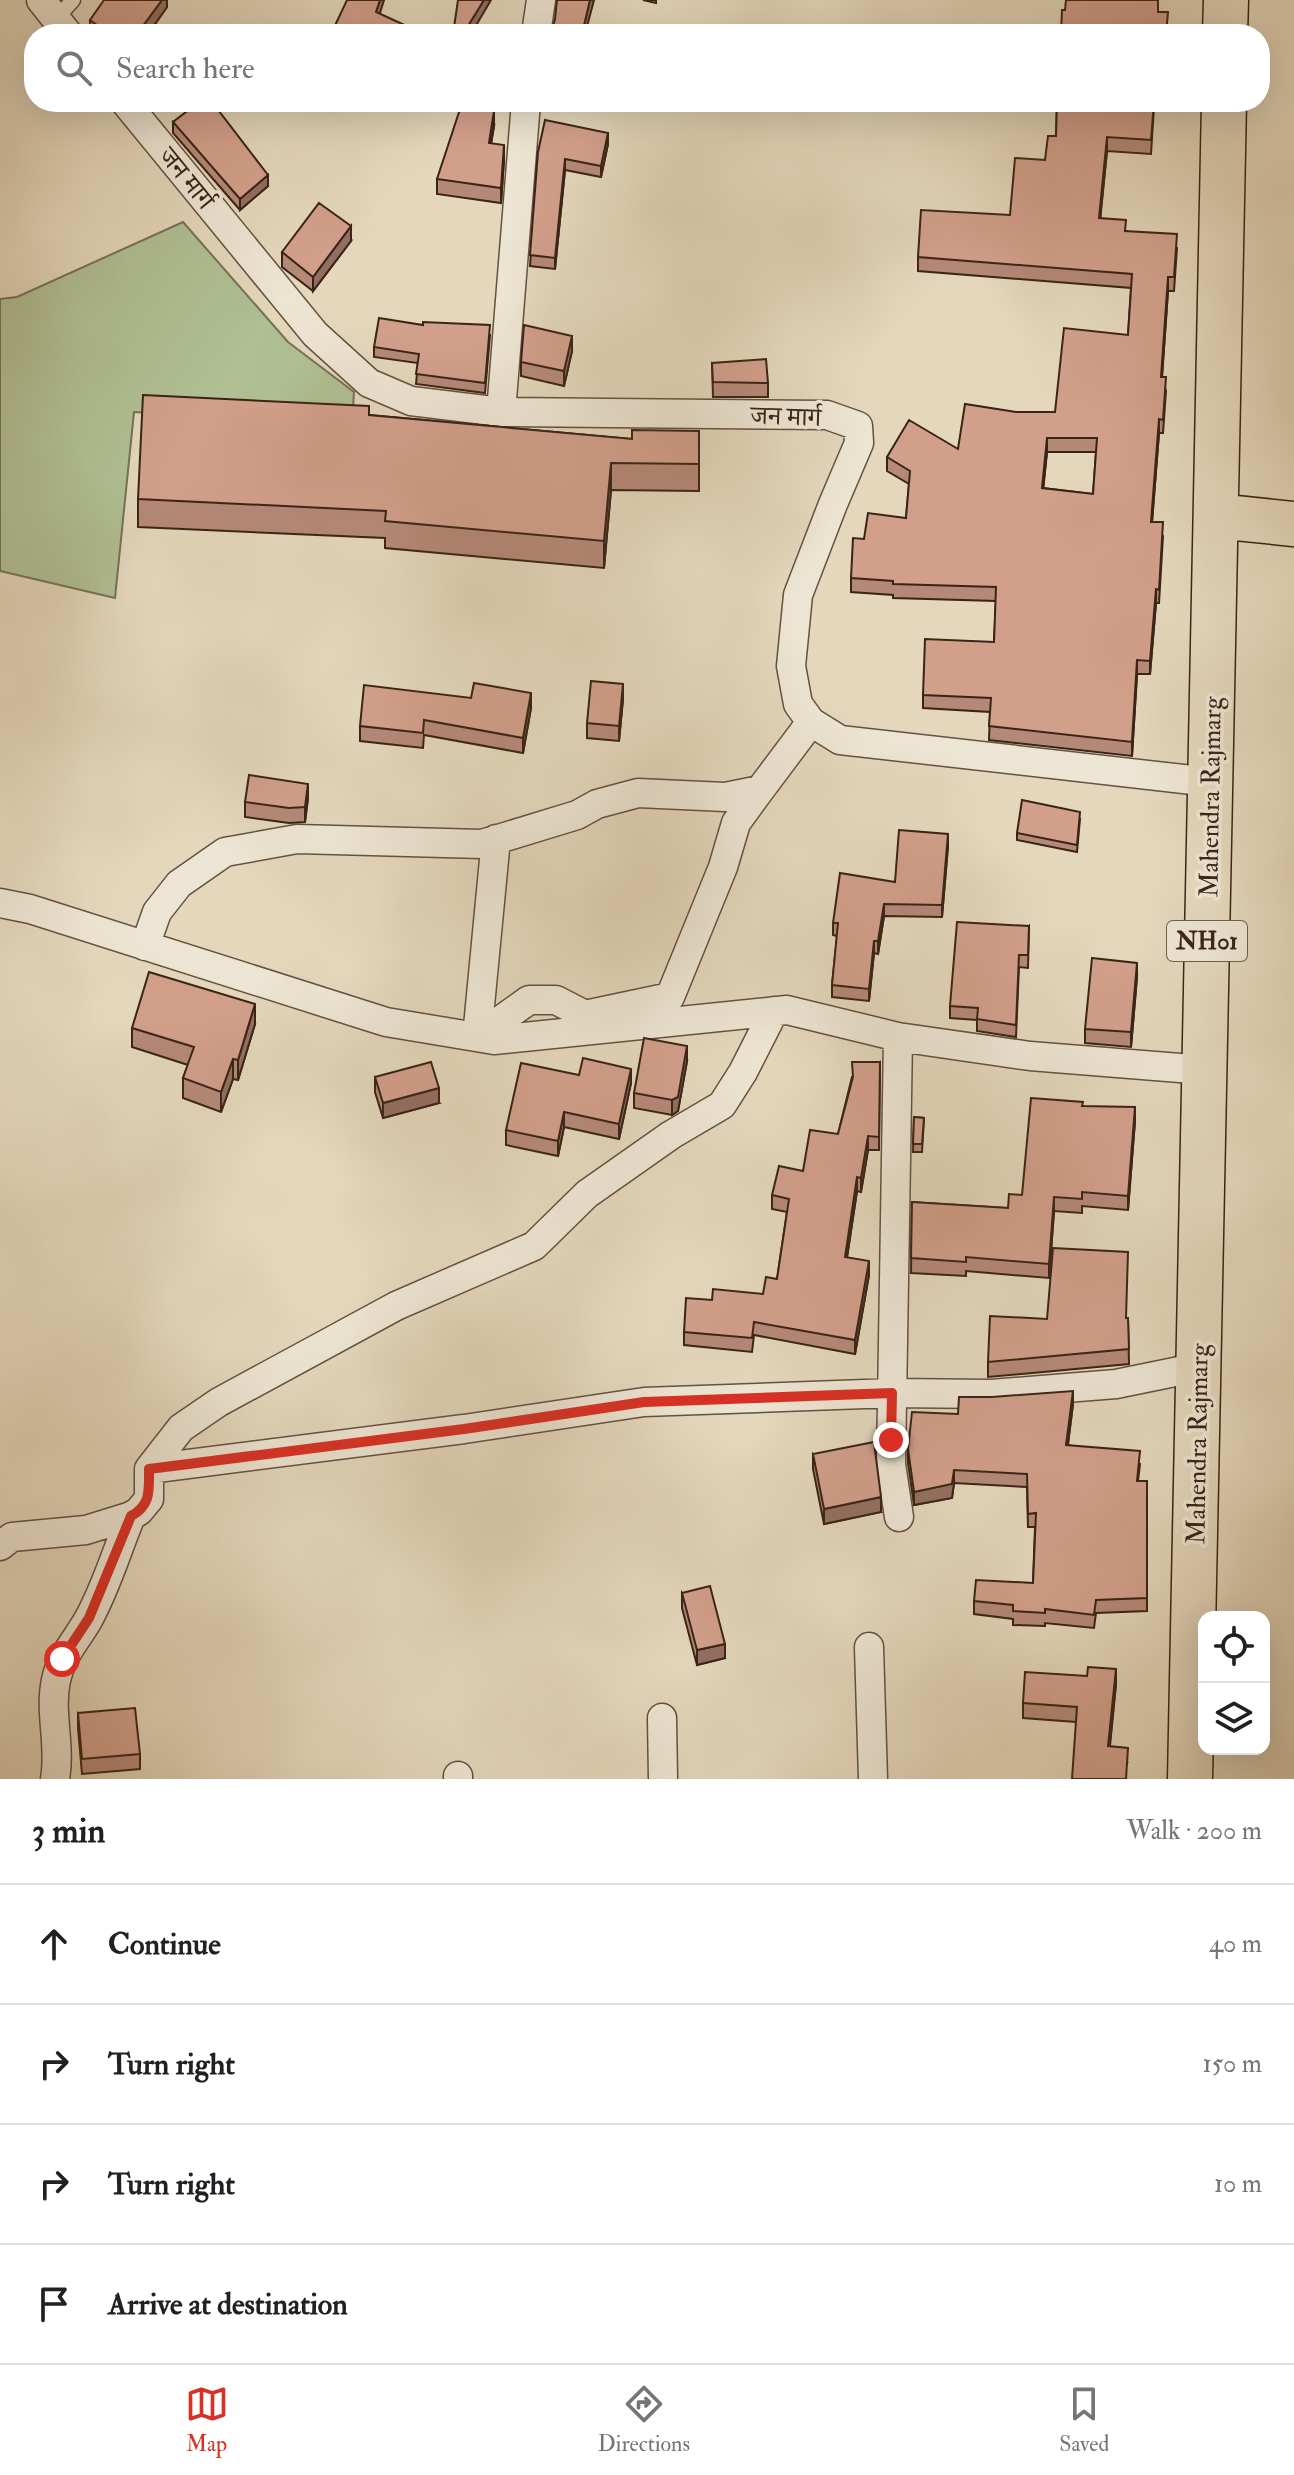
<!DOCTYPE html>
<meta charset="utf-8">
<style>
:root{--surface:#fff;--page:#f6f6f6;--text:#202124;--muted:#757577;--line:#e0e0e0;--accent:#d93025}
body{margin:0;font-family:"IM FELL Double Pica","Noto Serif Devanagari",serif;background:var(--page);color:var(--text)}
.controls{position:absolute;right:24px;bottom:24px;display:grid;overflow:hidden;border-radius:16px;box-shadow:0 8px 32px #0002}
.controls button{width:72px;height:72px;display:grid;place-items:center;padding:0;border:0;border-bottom:2px solid var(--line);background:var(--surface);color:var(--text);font:40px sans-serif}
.stop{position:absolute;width:24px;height:24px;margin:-18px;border:6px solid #d93025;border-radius:50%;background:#fff}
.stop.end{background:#d93025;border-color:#fff;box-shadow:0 2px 8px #0008}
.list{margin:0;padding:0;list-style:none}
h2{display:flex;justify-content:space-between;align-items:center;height:104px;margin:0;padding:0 32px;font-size:34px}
h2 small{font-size:26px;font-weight:400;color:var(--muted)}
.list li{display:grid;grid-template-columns:52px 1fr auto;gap:24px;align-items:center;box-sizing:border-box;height:120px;padding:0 32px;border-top:2px solid var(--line)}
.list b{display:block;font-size:30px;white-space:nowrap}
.list em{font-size:26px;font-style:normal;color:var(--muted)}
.icon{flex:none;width:44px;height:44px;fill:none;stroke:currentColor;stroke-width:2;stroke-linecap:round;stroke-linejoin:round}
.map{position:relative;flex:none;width:1294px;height:1779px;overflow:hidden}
.search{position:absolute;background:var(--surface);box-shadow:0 8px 32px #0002;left:24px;right:24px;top:24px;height:88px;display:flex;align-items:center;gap:20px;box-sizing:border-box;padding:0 28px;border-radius:32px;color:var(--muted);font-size:30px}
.sheet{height:584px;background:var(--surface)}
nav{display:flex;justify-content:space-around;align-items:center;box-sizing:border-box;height:112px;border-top:2px solid var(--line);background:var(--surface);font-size:22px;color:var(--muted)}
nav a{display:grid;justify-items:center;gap:4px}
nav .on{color:var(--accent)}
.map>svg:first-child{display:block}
</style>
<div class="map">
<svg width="1294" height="1779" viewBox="0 0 1294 1779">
<rect width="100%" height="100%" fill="#e4d7bc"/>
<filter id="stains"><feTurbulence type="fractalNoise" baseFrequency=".0025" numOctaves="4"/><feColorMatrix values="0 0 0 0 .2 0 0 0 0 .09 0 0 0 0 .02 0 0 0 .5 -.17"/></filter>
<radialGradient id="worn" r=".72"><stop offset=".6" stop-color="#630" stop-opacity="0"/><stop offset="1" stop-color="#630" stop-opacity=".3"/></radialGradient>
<path fill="#b0bf94" stroke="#757256" stroke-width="2" d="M183,222L288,342L354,392L352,424L134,412L115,598L0,571V299L17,297Z"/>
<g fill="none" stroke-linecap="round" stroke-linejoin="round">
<defs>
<path id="service" d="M56,19L73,0"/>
<path id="minor" d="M41,0L68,34
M536,34L541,0
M125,102L315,334L369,383L411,401L501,412L827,415L858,426L859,443L833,504L798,595L791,666L798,704L811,722L840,740L1210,782
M501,412L526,102
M0,903L30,909L386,1022L494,1040L787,1010L898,1037L1030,1056L1205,1070
M145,946L157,912L179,884L225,852L297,839L482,844L577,815L597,804L638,793L725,797L760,790L811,722
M477,1037L529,1000H556L585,1015L670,997L723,867L736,823L760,790
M477,1037L496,839
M898,1037L891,1464L899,1517
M149,1469L464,1429L644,1402L892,1393L991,1394L1116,1384L1199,1367
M0,1546L12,1537L86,1530L131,1516L139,1511L149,1499V1469L181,1428L219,1402L396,1306L534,1246L587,1194L671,1135L722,1105L743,1072L774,1011
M869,1647L873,1779
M662,1718L663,1779
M458,1776V1779
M55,1779C61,1745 49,1713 56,1680C61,1656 76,1641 88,1620C106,1588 117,1550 131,1516"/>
<path id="trunk" d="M1225,34L1226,0
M1216,516L1294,524
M1190,1779L1224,102"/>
</defs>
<use href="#service" stroke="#645140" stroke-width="17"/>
<use href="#minor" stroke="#645140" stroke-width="31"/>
<use href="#trunk" stroke="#3a2417" stroke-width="47"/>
<use href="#service" stroke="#ede5d3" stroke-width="14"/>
<use href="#minor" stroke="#ede5d3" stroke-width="28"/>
<use href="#trunk" stroke="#e4d7bc" stroke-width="44"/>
</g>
<path fill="#b58978" stroke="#3a2417" stroke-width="2" fill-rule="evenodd" d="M167,0V7L148,34H90V20Z
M643,0H656V3Z
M1057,102H1160V108L1154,107L1151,154L1107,151L1100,218L1126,231L1177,248L1174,291H1168L1162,377L1166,391L1163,433H1159L1152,522L1163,536L1159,603H1156L1150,674H1137L1132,756L989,740L990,712L923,708V695L994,642L996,601L893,598V595L851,592V578L864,539L906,518L909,484L887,471V457L958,449L1016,412H1055L1128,335L1131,288L918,271V257L1010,215L1045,160L1056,136ZM1047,452H1096L1093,494L1043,488Z
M173,122L268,186L240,210L173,133Z
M494,126L491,143L504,160L501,203L437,194V179Z
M608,144L601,177L565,170L555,269L530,266L538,152Z
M351,241L313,291L282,267V252Z
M490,335L485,393L416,384L418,363L374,357V347Z
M572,351L564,386L521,376V362Z
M712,363L768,383V397H713Z
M369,415L632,439L699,431V491L611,490L604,568L385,548V538L138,527V499Z
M471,698L531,708L523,753L424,735L423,748L360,741V726Z
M623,699L619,741L587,738V723Z
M308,798L305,822L289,823L245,817V802Z
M1080,819L1077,852L1017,840V833Z
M948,846L942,917L884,916L878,954L874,953L869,1001L832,997V985L837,936L833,935V923Z
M1029,926L1028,968L1019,967L1016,1037L977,1031V1020L950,1018V1006Z
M1137,977L1131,1047L1085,1043V1029Z
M255,1024L238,1080L233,1079L221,1112L183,1098V1078L188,1065L132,1047V1028Z
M687,1061L678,1111L672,1115L634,1108V1093Z
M880,1062L879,1150H868L861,1192L857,1191L847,1257L869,1275L855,1354L754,1335L752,1352L684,1345V1332L712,1300L763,1294L777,1279L787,1212L772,1209V1195L803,1171L838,1134L852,1077Z
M579,1075L631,1083L619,1139L564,1127L558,1156L506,1145V1130Z
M375,1077L439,1103L383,1118L375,1092Z
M1083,1106L1135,1121L1128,1210L1082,1206V1213L1054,1211L1049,1278L966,1271V1276L911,1273L912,1202L1008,1208L1022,1195Z
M914,1117L924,1118L922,1152H913Z
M1128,1318L1129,1364L988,1377V1362L1047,1319Z
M1073,1404L1068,1445L1140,1464L1138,1481H1147V1611L1096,1613L1094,1628L1045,1623V1626L1013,1625V1619L974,1614V1601L1033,1583L1035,1527H1028L1027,1487L954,1483L952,1498L914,1505L908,1463V1449L958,1414Z
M813,1454L881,1512L824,1524L813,1469Z
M682,1593L725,1658L697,1665L682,1608Z
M1116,1684L1110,1746L1128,1763L1076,1722L1023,1718V1703Z
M78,1713L140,1754V1769L82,1774L78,1728Z"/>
<path fill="#936f61" stroke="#3a2417" stroke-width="2" d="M162,0H167V7L148,34H137Z
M380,0H384L376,26V12Z
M484,0H491L471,34H463Z
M590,0H594L585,34H582Z
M494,111V126L489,157V143Z
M608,133V144L601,177V166Z
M1107,137V151L1099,232V218Z
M504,145V160L501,203V188Z
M565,159V170L555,269V258Z
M268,175V186L240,210V199Z
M351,226V241L313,291V277Z
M1168,277V291L1161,391V377Z
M572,336V351L564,386V371Z
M1159,419V433L1151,535V522Z
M1047,438V452L1042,502V488Z
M611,463V490L604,568V541Z
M1156,589V603L1150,674V661Z
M1137,660V674L1132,756V742Z
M623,684V699L619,741V726Z
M531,693V708L523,753V738Z
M308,784V798L305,822V807Z
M948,834V846L942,917V905Z
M884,904V916L878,954V941Z
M874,941V953L869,1001V989Z
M1137,963V977L1131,1047V1032Z
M255,1004V1024L238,1080V1060Z
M687,1046V1061L678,1111L672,1115V1100Z
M233,1059V1079L221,1112V1092Z
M631,1069V1083L619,1139V1124Z
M439,1088V1103L383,1118V1103Z
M1135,1107V1121L1128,1210V1196Z
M564,1112V1127L558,1156V1141Z
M868,1136V1150L861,1192V1178Z
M857,1177V1191L845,1271V1257Z
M1054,1197V1211L1049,1278V1264Z
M869,1261V1275L855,1354V1340Z
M1073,1391V1404L1066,1458V1445Z
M954,1470V1483L952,1498L914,1505V1492Z
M881,1497V1512L824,1524V1509Z
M725,1644V1658L697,1665V1650Z
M1116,1669V1684L1108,1761V1746Z"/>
<path fill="#d29f8b" stroke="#3a2417" stroke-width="2" fill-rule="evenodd" d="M104,0H162L137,34H109L90,20Z
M347,0H380L376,12L424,34H331Z
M458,0H484L463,34H453Z
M557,0H590L582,34H551L555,19Z
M1066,0H1158V12H1168L1166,34H1061L1062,10H1065Z
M199,102H212L268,175L240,199L173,122Z
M1057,102H1154L1151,140L1107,137L1099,218L1126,220L1125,231L1177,234L1174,277H1168L1161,377H1166L1163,420L1159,419L1151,522H1163L1159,590L1156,589L1150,661L1137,660L1132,742L989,726L991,698L923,695L925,639L994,642L996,587L893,584V581L851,578L853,538L864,539L868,513L906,518L910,471L887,457L909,420L958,449L965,404L1016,412H1055L1064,328L1128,335L1132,274L918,257L921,210L1010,215L1015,158L1045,160L1048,136H1056ZM1047,438H1097L1093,494L1042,488Z
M461,106L494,111L489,143L504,145L501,188L437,179Z
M545,120L608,133L601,166L565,159L555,258L530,255L538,152Z
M319,203L351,226L313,277L282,252Z
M379,318L423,325V322L490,325L485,383L416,374L419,354L374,347Z
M524,325L572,336L564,371L521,362Z
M766,359L768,383L713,382L712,363Z
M143,395L369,406V415L632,439V430L699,431V464L611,463L604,541L385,521L386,511L138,499Z
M591,681L623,684L619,726L587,723Z
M474,683L531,693L523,738L424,720L423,733L360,726L364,685L471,698Z
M249,775L308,784L305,807L289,808L245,802Z
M1022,800L1080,812L1077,845L1017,833Z
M899,830L948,834L942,905L884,904L878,941H874L869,989L832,985L838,923H833L840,873L895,882Z
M957,922L1029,926L1028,955H1019L1016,1025L977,1019L978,1008L950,1006Z
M1092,958L1137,963L1131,1032L1085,1029Z
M149,972L255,1004L238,1060L233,1059L221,1092L183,1078L194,1047L132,1028Z
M644,1038L687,1046L678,1097L672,1100L634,1093Z
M583,1058L631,1069L619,1124L564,1112L558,1141L506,1130L521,1063L579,1075Z
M431,1062L439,1088L383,1103L375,1077Z
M852,1062H880L879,1137L868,1136L861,1178L857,1177L845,1257L869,1261L855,1340L754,1322L752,1338L684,1332L686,1298L712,1300L713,1289L763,1294L766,1277L777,1279L789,1199L772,1195L779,1166L803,1171L810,1130L838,1134L853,1077Z
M1031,1098L1083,1102L1082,1106L1135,1107L1128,1196L1082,1192V1199L1054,1197L1049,1264L966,1257V1262L911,1258L912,1202L1008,1208L1009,1194L1022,1195Z
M914,1117L924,1118L922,1144H913Z
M1053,1248L1128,1252L1126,1318H1128L1129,1349L988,1362L990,1316L1047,1319Z
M1073,1391L1066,1445L1140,1451L1137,1481H1147V1598L1096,1600L1094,1615L1045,1609V1613L1013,1611V1605L974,1601L976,1580L1033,1583L1036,1513L1028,1514L1027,1474L954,1470L952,1484L914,1492L908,1449L912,1412L958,1414L959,1397H992Z
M874,1442L881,1497L824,1509L813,1454Z
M710,1586L725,1644L697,1650L682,1593Z
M1088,1667L1116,1669L1108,1746L1128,1748L1126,1779H1072L1077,1707L1023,1703L1025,1672L1087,1676Z
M135,1708L140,1754L82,1759L78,1713Z"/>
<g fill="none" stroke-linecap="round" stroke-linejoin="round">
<path stroke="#d93025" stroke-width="10" d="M62,1659L89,1618L131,1516C151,1505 149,1491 149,1469L464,1429L644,1402L892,1393L891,1440"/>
</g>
<g text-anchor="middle" stroke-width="7" stroke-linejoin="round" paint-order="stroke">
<rect fill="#ede5d3" stroke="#705e4f" stroke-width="2" x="1167" y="921" width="80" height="40" rx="6"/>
<g font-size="24" font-weight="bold" fill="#3a2417">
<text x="1207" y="949">NH01</text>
</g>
<g font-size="26" fill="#3a2417" stroke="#ede5d3">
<text transform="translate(187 178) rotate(51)" y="9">जन मार्ग</text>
<text transform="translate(786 416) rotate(2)" y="9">जन मार्ग</text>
<text transform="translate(1210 797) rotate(-89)" y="9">Mahendra Rajmarg</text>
<text transform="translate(1197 1444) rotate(-89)" y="9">Mahendra Rajmarg</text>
</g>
</g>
<rect width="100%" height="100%" filter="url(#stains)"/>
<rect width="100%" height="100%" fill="url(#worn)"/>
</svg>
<div class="controls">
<button><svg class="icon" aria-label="locate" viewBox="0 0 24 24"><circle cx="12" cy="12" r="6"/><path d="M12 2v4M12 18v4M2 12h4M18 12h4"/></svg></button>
<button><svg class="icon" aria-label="layers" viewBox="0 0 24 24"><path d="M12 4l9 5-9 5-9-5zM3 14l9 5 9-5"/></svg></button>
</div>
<div class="stop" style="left:62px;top:1659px"></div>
<div class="stop end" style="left:891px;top:1440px"></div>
<div class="search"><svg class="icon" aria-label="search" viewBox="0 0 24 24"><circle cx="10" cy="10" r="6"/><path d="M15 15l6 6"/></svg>Search here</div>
</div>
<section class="sheet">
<h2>3 min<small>Walk · 200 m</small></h2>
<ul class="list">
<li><svg class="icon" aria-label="ahead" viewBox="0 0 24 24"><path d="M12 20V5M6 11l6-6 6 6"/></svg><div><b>Continue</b></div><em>40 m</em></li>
<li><svg class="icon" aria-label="right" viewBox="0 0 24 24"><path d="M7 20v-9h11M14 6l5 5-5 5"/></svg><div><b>Turn right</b></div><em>150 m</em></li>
<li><svg class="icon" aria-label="right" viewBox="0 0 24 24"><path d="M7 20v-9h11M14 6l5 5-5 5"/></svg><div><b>Turn right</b></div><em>10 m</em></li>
<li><svg class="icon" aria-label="arrive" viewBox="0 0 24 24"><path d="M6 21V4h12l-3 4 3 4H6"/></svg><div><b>Arrive at destination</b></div></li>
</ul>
</section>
<nav>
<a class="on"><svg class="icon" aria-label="map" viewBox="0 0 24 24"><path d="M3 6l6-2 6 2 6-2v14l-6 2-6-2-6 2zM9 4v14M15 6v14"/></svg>Map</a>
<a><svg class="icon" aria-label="directions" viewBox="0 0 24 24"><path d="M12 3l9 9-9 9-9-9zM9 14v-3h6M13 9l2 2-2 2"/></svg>Directions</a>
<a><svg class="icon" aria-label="saved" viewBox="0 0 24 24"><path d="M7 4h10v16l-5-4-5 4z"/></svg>Saved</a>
</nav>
